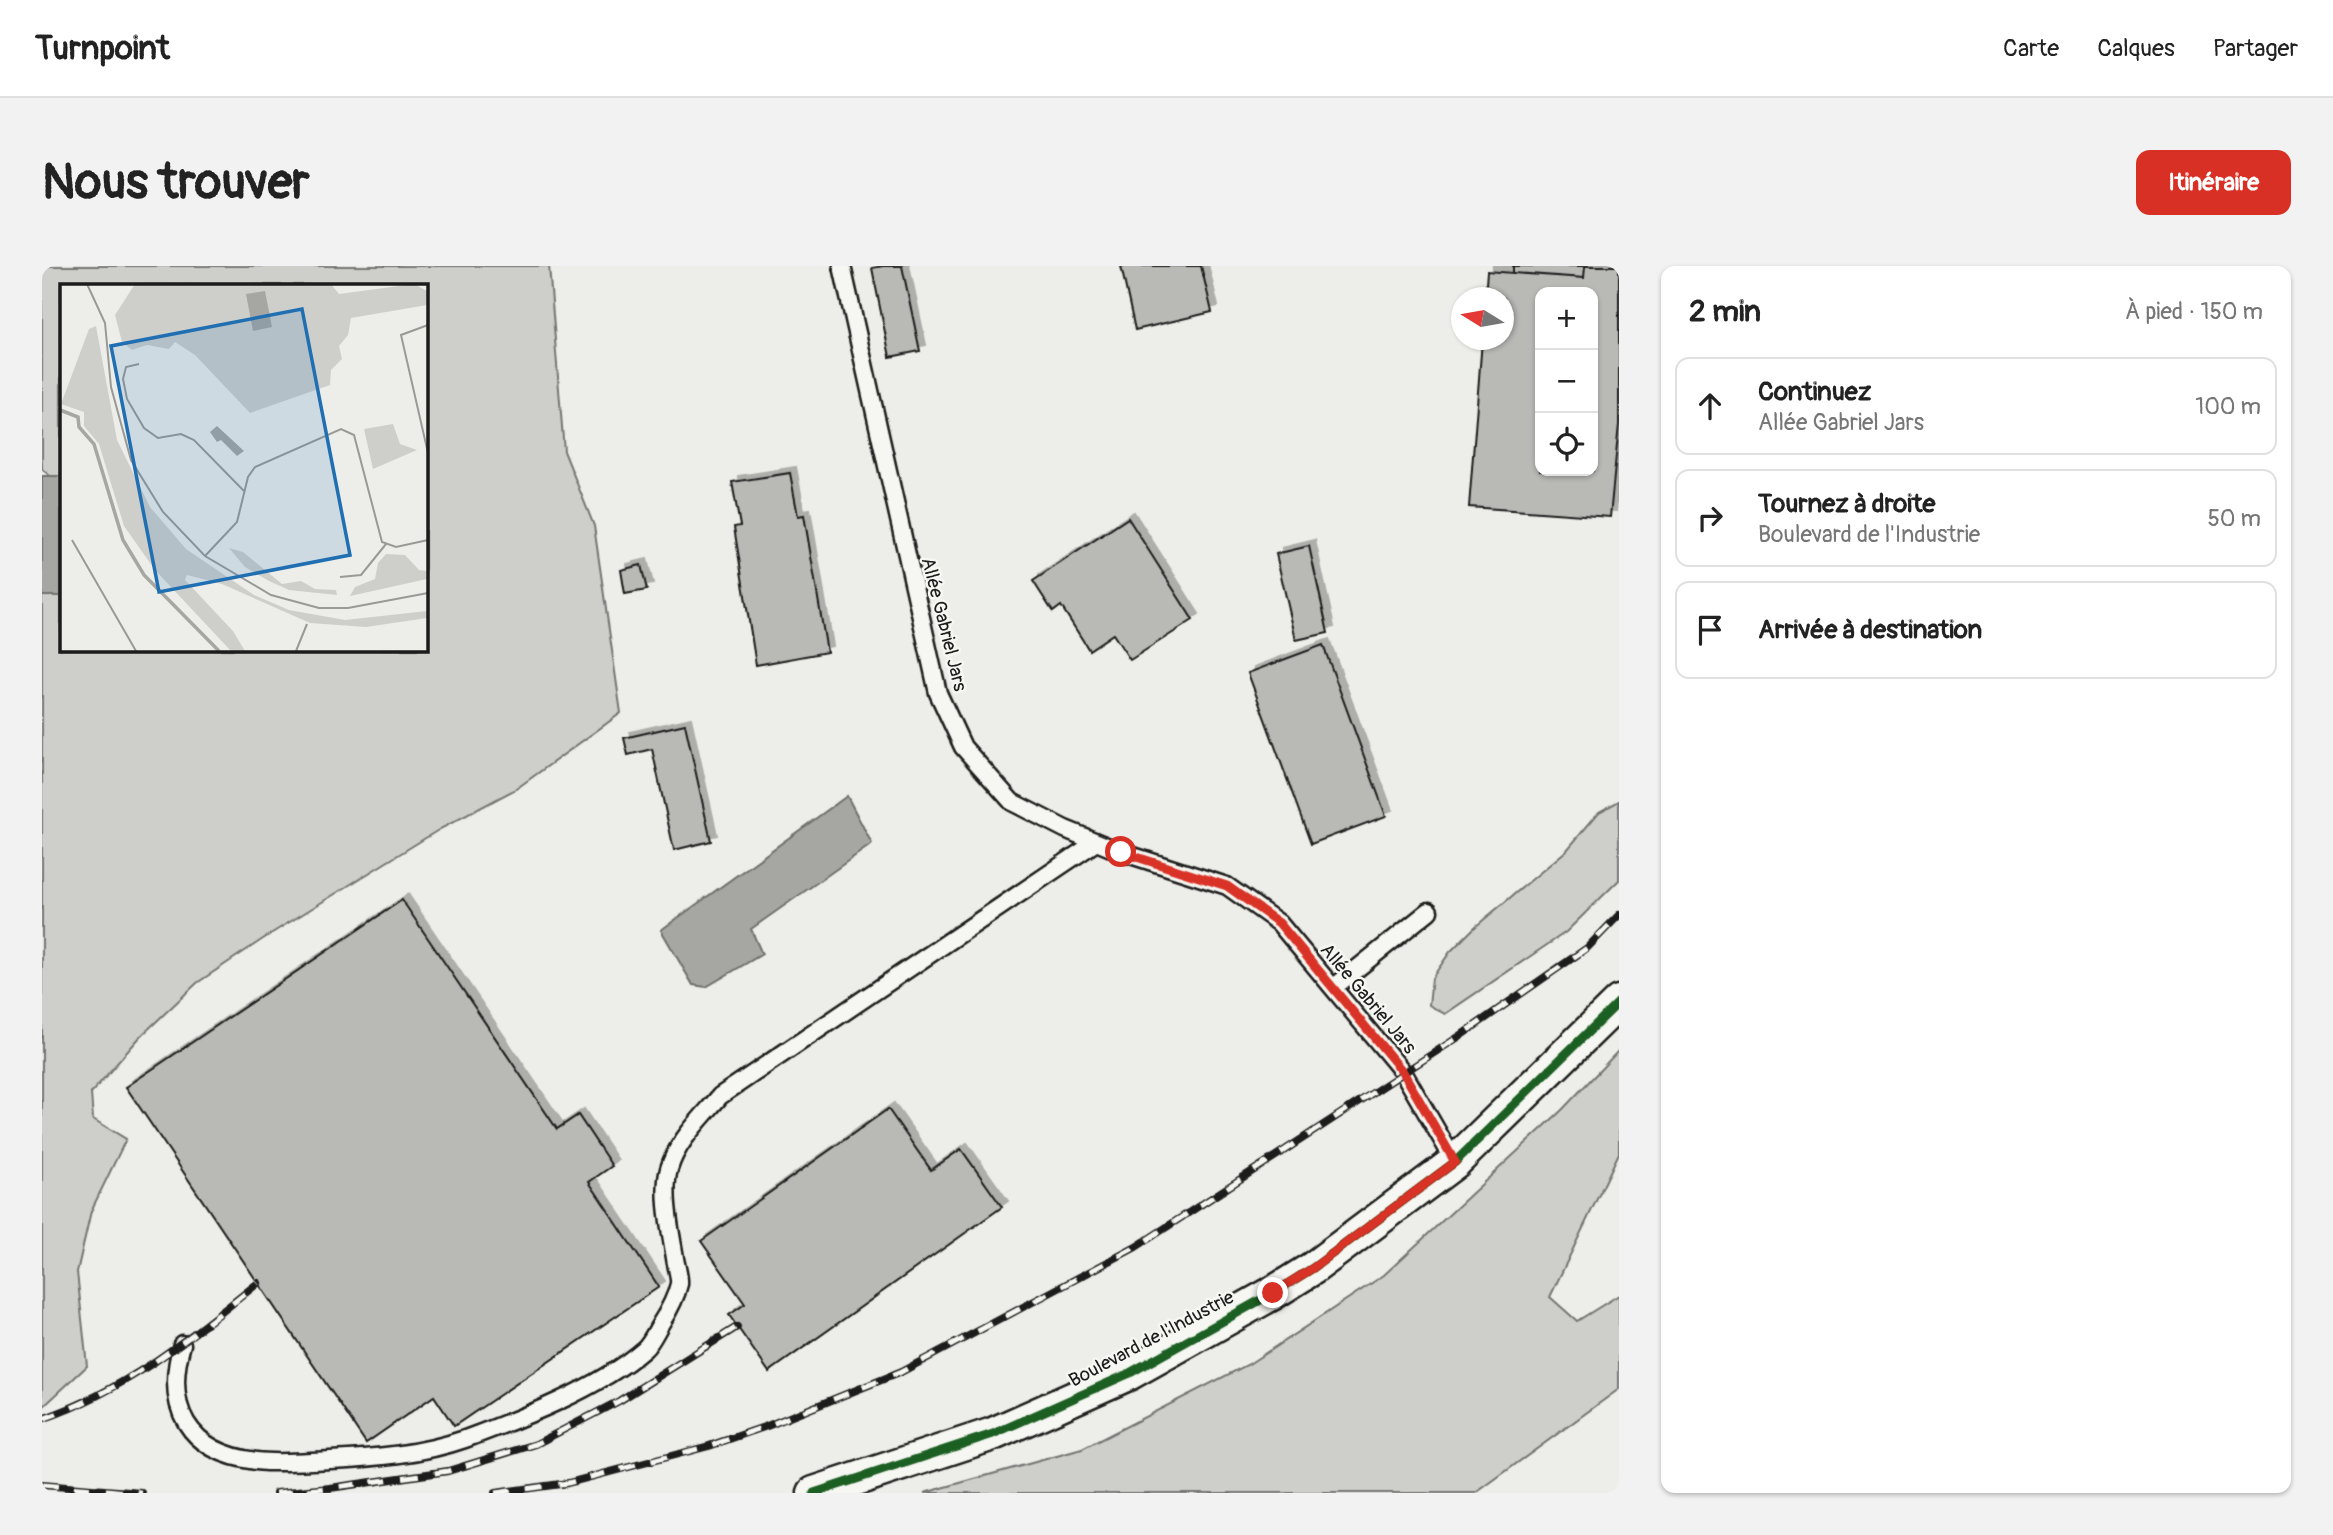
<!DOCTYPE html>
<html lang="fr">
<meta charset="utf-8">
<style>
:root{--surface:#fff;--page:#f2f2f2;--text:#222;--muted:#767676;--line:#e0e0e0;--accent:#d93025}
body{margin:0;font-family:Pangolin,sans-serif;background:var(--page);color:var(--text)}
.controls{position:absolute;right:21px;top:21px;display:grid;overflow:hidden;border-radius:14px;box-shadow:0 2px 5px #0004}
.controls button{width:63px;height:63px;display:grid;place-items:center;padding:0;border:0;border-bottom:2px solid var(--line);background:var(--surface);color:var(--text);font:35px sans-serif}
.compass{position:absolute;left:1409px;top:21px;width:63px;height:63px;border-radius:50%;background:var(--surface);box-shadow:0 2px 5px #0004;rotate:281deg}
.stop{position:absolute;width:21px;height:21px;margin:-16px;border:5px solid #d93025;border-radius:50%;background:#fff}
.stop.end{background:#d93025;border-color:#fff;box-shadow:0 2px 7px #0008}
.list{margin:0;padding:0;list-style:none}
h2{display:flex;justify-content:space-between;align-items:center;height:91px;margin:0;padding:0 28px;font-size:30px}
h2 small{font-size:23px;font-weight:400;color:var(--muted)}
.list li{display:grid;grid-template-columns:46px 1fr auto;gap:21px;align-items:center;box-sizing:border-box;height:98px;margin:0 14px 14px;padding:0 14px;border:2px solid var(--line);border-radius:14px}
.list b{display:block;font-size:26px;white-space:nowrap}
.list p{margin:0;font-size:23px;white-space:nowrap;color:var(--muted)}
.list em{font-size:23px;font-style:normal;color:var(--muted)}
.icon{flex:none;width:38px;height:38px;fill:none;stroke:currentColor;stroke-width:2;stroke-linecap:round;stroke-linejoin:round}
.map{position:relative;flex:none;width:1577px;height:1227px;overflow:hidden;border-radius:14px}
header{display:flex;align-items:center;gap:42px;box-sizing:border-box;height:98px;padding:0 35px;background:var(--surface);border-bottom:2px solid var(--line)}
header strong{font-size:33px}
nav{display:flex;gap:38px;margin-inline-start:auto;font-size:24px}
.intro{display:flex;align-items:center;justify-content:space-between;box-sizing:border-box;height:168px;padding:0 42px}
h1{margin:0;font-size:49px}
.button{padding:18px 32px;border-radius:14px;background:var(--accent);color:#fff;font-size:24px;font-weight:700}
main{display:flex;gap:42px;padding:0 42px}
aside{flex:1;background:var(--surface);border-radius:14px;box-shadow:0 2px 5px #0004}
.map>svg:first-child{display:block}
</style>
<header>
<strong>Turnpoint</strong>
<nav><a>Carte</a><a>Calques</a><a>Partager</a></nav>
</header>
<div class="intro"><h1>Nous trouver</h1><a class="button">Itinéraire</a></div>
<main>
<div class="map">
<svg width="1577" height="1227" viewBox="0 0 1577 1227">
<defs>
<filter id="shadow"><feDropShadow dx="6" dy="-6" stdDeviation="0" flood-color="#0004"/></filter>
</defs>
<rect width="100%" height="100%" fill="#edede9"/>
<filter id="ink" filterUnits="userSpaceOnUse"><feTurbulence type="fractalNoise" baseFrequency=".0143" numOctaves="2"/><feDisplacementMap in="SourceGraphic" scale="14" xChannelSelector="R" yChannelSelector="G"/><feConvolveMatrix kernelMatrix="1 2 1 2 8 2 1 2 1" color-interpolation-filters="sRGB"/></filter>
<g filter="url(#ink)">
<path fill="#cececb" stroke="#757574" stroke-width="2" d="M0,0H507L522,185L552,260L579,447L474,523L398,563L230,667L155,717L98,771L49,827L51,853L84,873L49,945L35,1006L45,1100L0,1142V330H19V383H383V19H19V210H8L0,203Z
M1577,535V614L1524,666L1403,748L1387,739L1390,712L1408,686L1433,661L1525,584L1557,546Z
M1577,784V887L1508,1031L1535,1055L1577,1029V1123L1434,1227H882L1040,1183L1207,1098L1342,1009L1520,844Z"/>
<path fill="#a6a6a3" stroke="#6f6f6d" stroke-width="2" d="M0,210H19V330H0Z
M805,530L830,578L709,663L720,688L664,721L651,719L619,664Z"/>
<path fill="#b9b9b6" stroke="#1c1c1c" stroke-width="2" fill-rule="evenodd" filter="url(#shadow)" d="M841,0H860L878,85L848,91L830,2Z
M1079,0H1159L1170,46L1093,64Z
M1471,0H1543L1542,12L1471,7Z
M1543,0H1577V158L1568,251L1427,241L1440,74H1462V32H1443L1445,5L1542,12ZM1498,26H1551V205H1498Z
M748,207L756,250L762,249L785,386L714,399L692,261L698,260L690,216Z
M1086,252L1151,354L1088,394L1071,368L1047,384L1019,340L1011,346L991,315Z
M1267,280L1286,367L1254,374L1234,288Z
M599,299L605,324L583,328L579,304Z
M1281,379L1344,550L1269,578L1206,407Z
M643,458L669,575L632,584L610,483L586,489L582,472Z
M360,634L515,863L536,849L570,900L547,916L617,1021L412,1160L392,1130L324,1177L84,821Z
M846,843L889,904L919,883L960,941L727,1106L687,1049L703,1038L659,975Z"/>
<g fill="none" stroke-linecap="round" stroke-linejoin="round">
<defs>
<path id="service" d="M800,0L896,427L921,481L970,536L1023,563L1079,586L1185,620L1237,657L1361,806L1413,896
M1291,722L1387,645
M140,1078C122,1141 145,1186 214,1195C238,1198 263,1195 288,1194C333,1192 380,1188 423,1173C480,1152 556,1123 602,1083C609,1077 614,1065 619,1057C626,1046 634,1031 637,1018C638,1011 634,1000 633,992C629,967 620,928 627,903C635,875 660,852 678,830L1054,576"/>
<path id="minor" d="M772,1227L951,1168L1086,1108L1231,1027L1271,1002L1413,896L1577,736"/>
</defs>
<use href="#service" stroke="#1c1c1c" stroke-width="21"/>
<use href="#minor" stroke="#1c1c1c" stroke-width="37"/>
<use href="#service" stroke="#f6f6f2" stroke-width="16"/>
<use href="#minor" stroke="#f6f6f2" stroke-width="32"/>
<defs>
<path id="rail" d="M0,1153C83,1125 149,1071 216,1017
M0,1219L100,1227
M234,1227L288,1222L406,1205L494,1178L577,1135L695,1061
M453,1227L526,1217L667,1180L725,1160L859,1106L1094,981L1418,770L1545,682L1577,649"/>
</defs>
<use href="#rail" stroke="#1c1c1c" stroke-width="8"/>
<use href="#rail" stroke="#f6f6f2" stroke-width="5" stroke-dasharray="16" stroke-linecap="butt"/>
<defs>
<path id="cycleway" d="M772,1227L951,1168L1086,1108L1231,1027L1271,1002L1413,896L1577,736"/>
</defs>
<use href="#cycleway" stroke="#f6f6f2" stroke-width="13"/>
<use href="#cycleway" stroke="#1b5e20" stroke-width="9"/>
</g>
</g>
<g fill="none" stroke-linecap="round" stroke-linejoin="round" filter="url(#ink)">
<path stroke="#d93025" stroke-width="9" d="M1079,586L1185,620L1237,657L1361,806L1413,896L1271,1002L1231,1027"/>
</g>
<g text-anchor="middle" stroke-width="5" stroke-linejoin="round" paint-order="stroke">
<g font-size="19" fill="#1c1c1c" stroke="#f6f6f2">
<text transform="translate(903 358) rotate(76)" y="7">Allée Gabriel Jars</text>
<text transform="translate(1327 732) rotate(50)" y="7">Allée Gabriel Jars</text>
<text transform="translate(1109 1072) rotate(-28)" y="7">Boulevard de l'Industrie</text>
</g>
</g>
<g transform="translate(18 18)">
<rect width="368" height="368" fill="#edede9"/>
<path d="M75,0H271L279,10L354,0L367,7V21L291,34L288,51L279,62L282,75L271,86L270,101L190,129L135,71L115,58L109,65L87,61L72,66L62,58L55,31ZM36,42L57,156L90,223L126,265L194,311L229,326L285,336L367,327V334L306,343L250,339L162,300L127,291L125,296L173,347L185,367H171L95,286L64,242L39,160L24,142V128L1,120L29,45ZM333,140L340,160L357,166L313,185L304,145ZM169,264L183,268L222,300L241,297L255,305L276,306L277,311L229,306L209,297L185,283ZM326,270L345,271L359,286L367,287V295L290,312L295,303L315,295L318,279Z" fill="#cececb"/>
<path d="M205,7L212,43L193,47L186,10ZM157,142L184,167L177,172L161,156L157,158L150,148Z" fill="#a6a6a3"/>
<path fill="none" stroke="#a6a6a3" stroke-width="3.5" d="M0,126L18,133L19,143L34,160L63,256L84,291L159,367"/>
<path fill="none" stroke="#999997" stroke-width="2" d="M27,0L45,39L51,103L71,176L103,228L145,272L211,311L259,324H288L368,309M283,0H313M368,41L341,51L368,169M79,80L66,83L63,95L67,115L84,144L98,154L121,150L134,156L184,207M12,256L76,367M145,272L177,238L188,193L195,183L281,145L294,151L322,258L336,263L368,256M280,293L301,291L326,260M236,367L247,340"/>
<path fill="#1f6fb2" fill-opacity="0.15" stroke="#1f6fb2" stroke-width="3.5" d="M242,25L290,271L99,308L51,62Z"/>
<rect width="368" height="368" fill="none" stroke="#1c1c1c" stroke-width="3.5"/>
</g>
</svg>
<div class="controls">
<button>+</button>
<button>−</button>
<button><svg class="icon" aria-label="locate" viewBox="0 0 24 24"><circle cx="12" cy="12" r="6"/><path d="M12 2v4M12 18v4M2 12h4M18 12h4"/></svg></button>
</div>
<svg class="compass" viewBox="-18 -18 36 36"><path d="M0-13l5 13h-10z" fill="#e53935"/><path d="M0 13l5-13h-10z" fill="#767676"/></svg>
<div class="stop" style="left:1079px;top:586px"></div>
<div class="stop end" style="left:1231px;top:1027px"></div>
</div>
<aside>
<h2>2 min<small>À pied · 150 m</small></h2>
<ul class="list">
<li><svg class="icon" aria-label="ahead" viewBox="0 0 24 24"><path d="M12 20V5M6 11l6-6 6 6"/></svg><div><b>Continuez</b><p>Allée Gabriel Jars</p></div><em>100 m</em></li>
<li><svg class="icon" aria-label="right" viewBox="0 0 24 24"><path d="M7 20v-9h11M14 6l5 5-5 5"/></svg><div><b>Tournez à droite</b><p>Boulevard de l'Industrie</p></div><em>50 m</em></li>
<li><svg class="icon" aria-label="arrive" viewBox="0 0 24 24"><path d="M6 21V4h12l-3 4 3 4H6"/></svg><div><b>Arrivée à destination</b></div></li>
</ul>
</aside>
</main>
